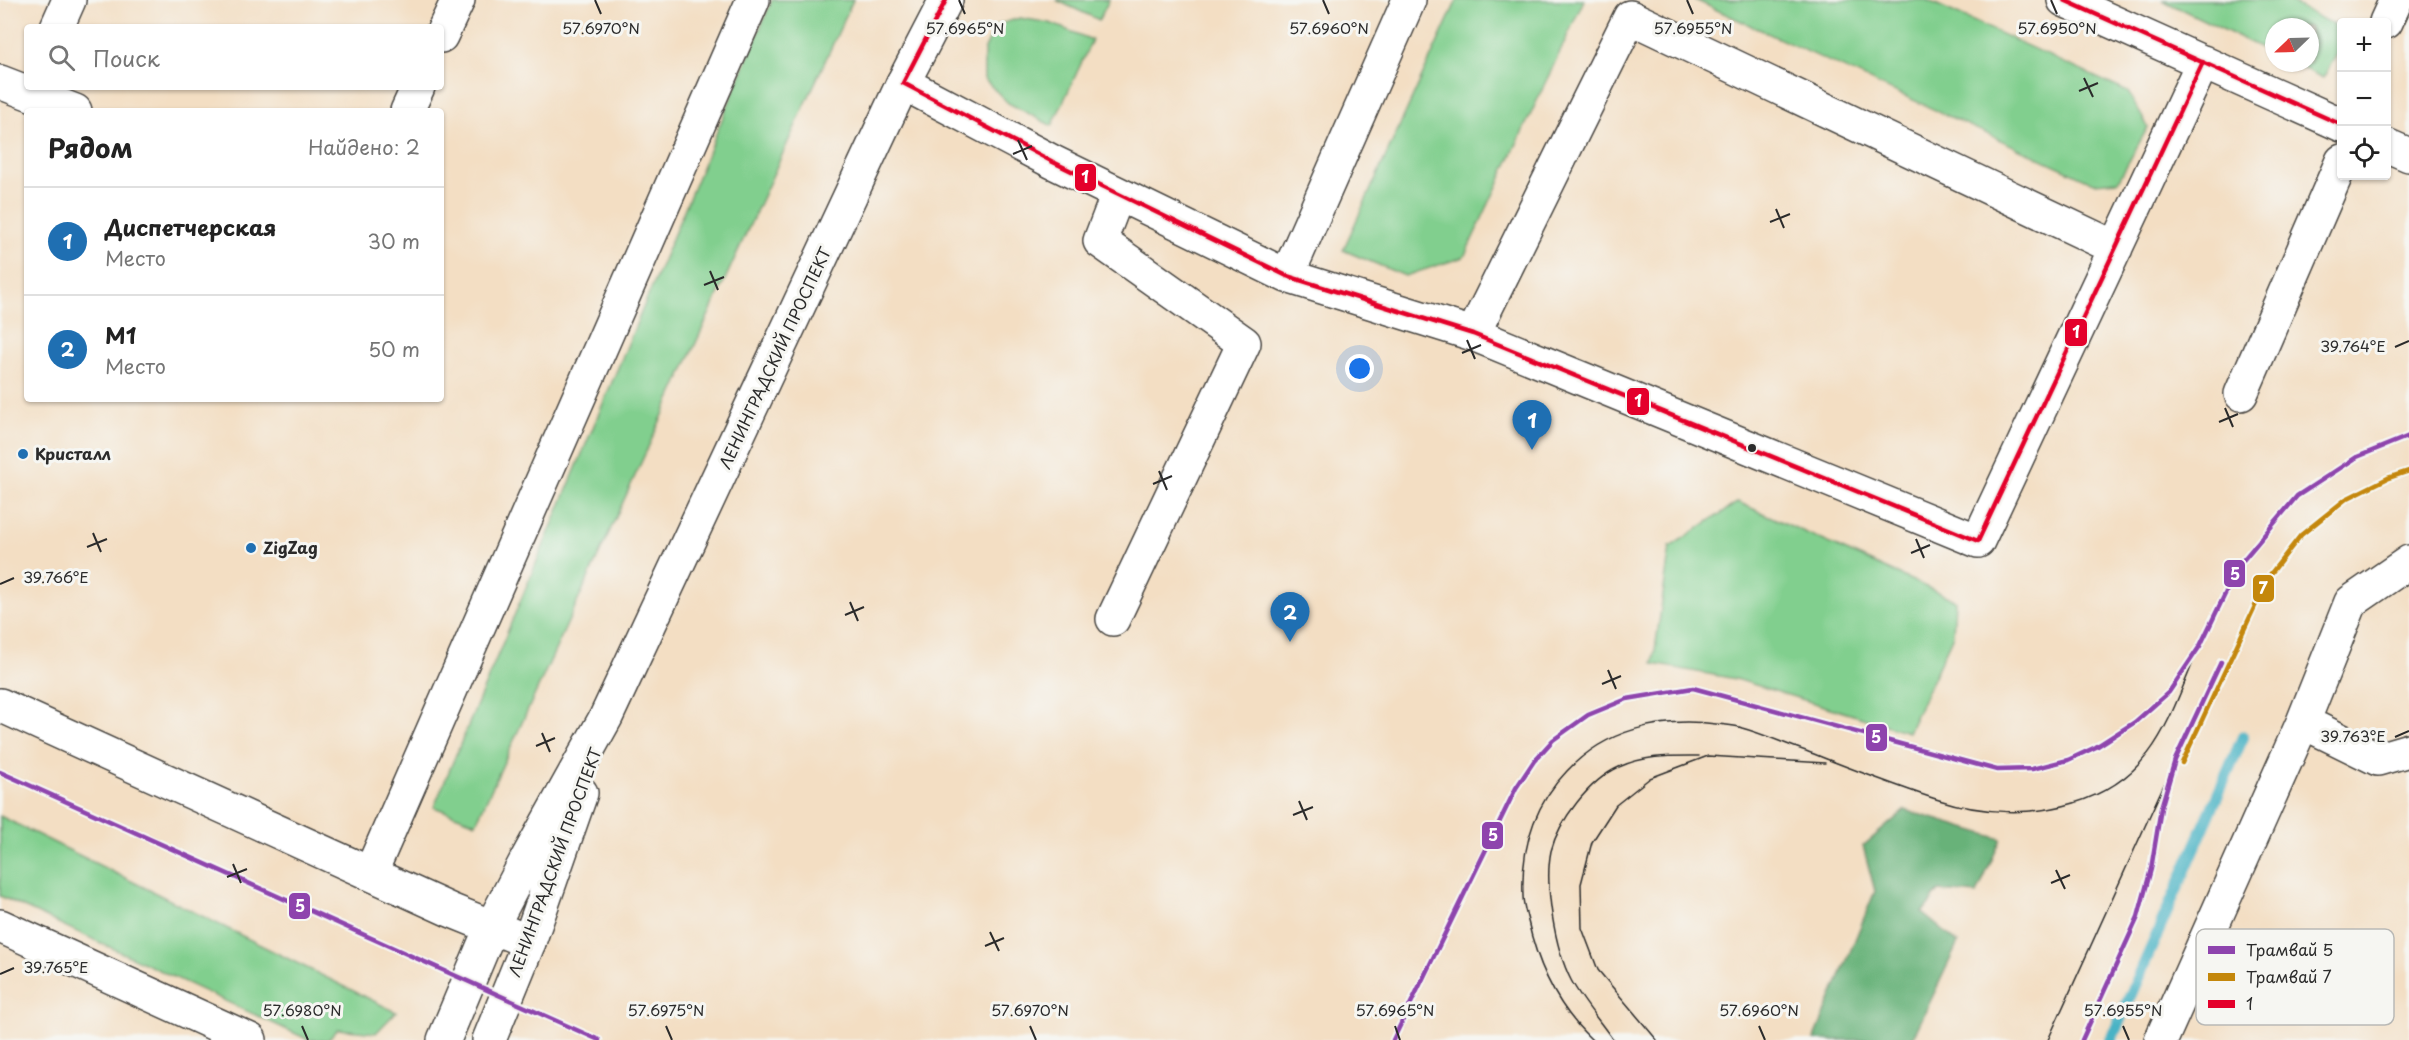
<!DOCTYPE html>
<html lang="ru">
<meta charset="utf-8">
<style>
:root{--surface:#fff;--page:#f2f2f2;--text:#222;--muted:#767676;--line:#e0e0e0;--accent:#1f6fb2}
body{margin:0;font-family:"Playpen Sans",sans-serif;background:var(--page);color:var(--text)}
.controls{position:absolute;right:18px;top:18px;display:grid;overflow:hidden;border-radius:6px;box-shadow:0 2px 4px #0004}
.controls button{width:54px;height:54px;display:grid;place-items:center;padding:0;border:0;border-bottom:2px solid var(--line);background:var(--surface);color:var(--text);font:30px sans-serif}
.compass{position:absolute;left:2265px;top:18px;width:54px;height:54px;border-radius:50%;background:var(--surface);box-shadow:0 2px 4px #0004;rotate:247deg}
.you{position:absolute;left:1360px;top:369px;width:21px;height:21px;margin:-15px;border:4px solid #fff;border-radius:50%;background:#1a73e8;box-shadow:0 0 0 9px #1a73e833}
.badge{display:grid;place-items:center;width:39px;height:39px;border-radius:50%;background:var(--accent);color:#fff;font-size:20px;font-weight:700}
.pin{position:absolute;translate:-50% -50px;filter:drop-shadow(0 2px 3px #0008)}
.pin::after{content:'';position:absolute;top:32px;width:21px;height:18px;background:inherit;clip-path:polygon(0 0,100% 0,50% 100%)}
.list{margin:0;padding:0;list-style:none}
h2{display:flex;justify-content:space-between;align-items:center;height:78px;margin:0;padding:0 24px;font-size:26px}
h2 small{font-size:20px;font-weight:400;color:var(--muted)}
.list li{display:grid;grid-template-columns:39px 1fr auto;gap:18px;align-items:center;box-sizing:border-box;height:108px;padding:0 24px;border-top:2px solid var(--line)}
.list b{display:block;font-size:22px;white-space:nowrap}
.list p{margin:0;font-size:20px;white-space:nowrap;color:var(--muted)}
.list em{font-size:20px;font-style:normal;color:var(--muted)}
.icon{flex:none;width:33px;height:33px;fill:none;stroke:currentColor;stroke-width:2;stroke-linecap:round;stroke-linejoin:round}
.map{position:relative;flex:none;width:2409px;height:1040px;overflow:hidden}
.search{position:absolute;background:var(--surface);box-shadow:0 2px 4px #0004;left:24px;top:24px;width:420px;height:66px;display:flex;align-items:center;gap:15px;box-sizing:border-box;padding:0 21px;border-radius:6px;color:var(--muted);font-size:22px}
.panel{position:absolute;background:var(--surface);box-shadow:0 2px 4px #0004;left:24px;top:108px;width:420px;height:294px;border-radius:6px}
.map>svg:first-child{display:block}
</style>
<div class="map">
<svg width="2409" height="1040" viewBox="0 0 2409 1040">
<rect width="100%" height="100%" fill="#f6f6f2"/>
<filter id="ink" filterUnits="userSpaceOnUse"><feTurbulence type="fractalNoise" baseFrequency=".0167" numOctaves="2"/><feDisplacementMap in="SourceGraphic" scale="12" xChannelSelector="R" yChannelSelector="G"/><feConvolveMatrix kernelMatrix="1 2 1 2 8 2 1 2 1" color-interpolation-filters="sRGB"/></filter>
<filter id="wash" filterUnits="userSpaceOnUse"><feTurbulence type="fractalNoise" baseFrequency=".008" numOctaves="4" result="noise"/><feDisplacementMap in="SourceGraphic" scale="24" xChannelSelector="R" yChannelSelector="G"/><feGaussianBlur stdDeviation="1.35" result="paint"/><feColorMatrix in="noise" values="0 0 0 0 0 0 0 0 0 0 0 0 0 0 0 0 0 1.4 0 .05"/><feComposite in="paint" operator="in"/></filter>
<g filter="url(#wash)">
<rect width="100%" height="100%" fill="#f3dec3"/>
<path fill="#81cf8e" stroke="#567d5c" stroke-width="1.5" d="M772,0H853L476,823L434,807Z
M1056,0H1109L1099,20Z
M1457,0H1584L1464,257L1405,276L1343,250Z
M1695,0H1927L2128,92L2148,127L2118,181L2094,183Z
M2162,0H2287L2341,29V47L2323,78L2292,63H2310V27H2274V54Z
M1020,18L1050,23L1092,40L1052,126L1008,103L984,79V51L996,25Z
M1738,502L1955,600L1953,635L1908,732L1736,679L1653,664L1670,547Z
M0,816L396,1012L376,1033L338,1029L328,1040H309L0,896Z"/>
<path fill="#68b279" stroke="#4a6e52" stroke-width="1.5" d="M1905,810L2001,839L1977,894L1939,891L1922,913L1958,943L1912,1040H1814L1875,891L1863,846Z"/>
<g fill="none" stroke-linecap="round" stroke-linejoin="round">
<path stroke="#48b3c5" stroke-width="12" d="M2111,1040L2243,737"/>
</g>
</g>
<g filter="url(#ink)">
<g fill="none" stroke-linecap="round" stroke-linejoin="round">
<defs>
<path id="minor" d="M2064,0L2342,125
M2386,22L2396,0
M57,27L69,0
M441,36L458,0
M0,82L75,111
M903,83L1053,162L1287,276L1473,334L1978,541L2203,62
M407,111L418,87
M2386,145L2409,155
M1287,276L1409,0
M1473,334L1630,17L2116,248
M2241,394L2342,161
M2409,562L2351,602L2303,722L2378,759L2409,750
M1113,619L1244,343L1100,241L1118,194
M0,705L450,910L529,942
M370,874L753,0
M0,926L250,1040
M2161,1040L2303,722"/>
<path id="major" d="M444,1040L491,928L527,859L606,717L903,83L946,0
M489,1040L529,942L581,793"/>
</defs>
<use href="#minor" stroke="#494642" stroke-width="36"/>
<use href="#major" stroke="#494642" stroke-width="36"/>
<use href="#minor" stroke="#fff" stroke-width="33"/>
<use href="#major" stroke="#fff" stroke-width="33"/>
<path stroke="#2b2b2b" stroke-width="1.5" d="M1592,1040C1558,1008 1538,966 1528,921C1526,913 1523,904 1523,896C1521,849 1534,805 1567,771C1606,729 1661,717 1716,724C1725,725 1734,725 1742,728C1764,734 1785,744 1806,751C1850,768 1895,786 1939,800C1982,814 2032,816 2074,803C2157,778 2169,716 2200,646
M1613,1040C1600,1021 1582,1001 1571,980C1555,949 1544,885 1551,851C1559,820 1590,780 1619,767C1646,755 1670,756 1699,756
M1657,1040L1598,970L1582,928L1581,884L1592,842L1616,805L1650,778L1708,756L1825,763
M2048,1040L2175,760"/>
<defs>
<path id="bus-1" d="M946,0L903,83L1053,162L1287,276L1473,334L1978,541L2203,62
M2064,0L2342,125"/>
</defs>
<use href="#bus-1" stroke="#f6f6f2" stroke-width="9"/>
<use href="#bus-1" stroke="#e4002b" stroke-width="4.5"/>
<defs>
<path id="tram-1" d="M0,772L599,1040
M1393,1040L1516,788L1534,761L1553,740L1588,715L1627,699L1693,688L1997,770L2032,769L2068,760L2096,747L2135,722L2169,692L2200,646L2239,565L2297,496L2357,457L2409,436
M2082,1040L2138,917L2151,869L2161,808L2175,760L2221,662"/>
<path id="tram-2" d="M2182,763L2269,576L2301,535L2346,499L2388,478L2409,471"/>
</defs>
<use href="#tram-1" stroke="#f6f6f2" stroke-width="9"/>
<use href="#tram-2" stroke="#f6f6f2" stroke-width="9"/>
<use href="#tram-1" stroke="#8e44ad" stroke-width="4.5"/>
<use href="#tram-2" stroke="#c4870b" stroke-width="4.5"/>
</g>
</g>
<path fill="none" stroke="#2b2b2b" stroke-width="2" d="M595,0L601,14M959,0L965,14M1323,0L1329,14M1687,0L1693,14M2051,0L2057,14M2084,78L2093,97M2079,91L2098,83M1018,140L1027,160M1013,154L1032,146M1776,209L1784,228M1770,222L1790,214M710,271L718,290M704,285L724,277M1467,340L1475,359M2395,347L2409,341M1462,353L1481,345M2225,408L2233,427M2219,422L2238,414M1159,471L1167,490M1153,484L1172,476M93,533L101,552M1916,539L1924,558M87,547L107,539M1911,553L1930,545M0,584L14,578M850,602L858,621M845,615L864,607M1608,670L1616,689M1602,684L1621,676M542,733L550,752M2395,737L2409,731M536,746L555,738M1299,801L1307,820M1293,815L1313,807M233,864L241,883M2056,870L2065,889M227,877L247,869M2051,883L2070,875M990,932L999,951M985,946L1004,938M0,974L14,968M302,1026L308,1040M666,1026L672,1040M1030,1026L1036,1040M1395,1026L1400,1040M1759,1026L1765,1040M2123,1026L2129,1040"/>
<circle fill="#2b2b2b" stroke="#f6f6f2" stroke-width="2" cx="1752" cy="448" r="5"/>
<g fill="#1f6fb2" stroke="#f6f6f2" stroke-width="2">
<circle cx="23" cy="454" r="6"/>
<circle cx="251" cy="548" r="6"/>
</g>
<g text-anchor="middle" stroke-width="6" stroke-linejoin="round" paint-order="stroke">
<g font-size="16" fill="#2b2b2b" stroke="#f6f6f2">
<text transform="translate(775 358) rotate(-65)" y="6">ЛЕНИНГРАДСКИЙ ПРОСПЕКТ</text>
<text transform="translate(555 862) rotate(-70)" y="6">ЛЕНИНГРАДСКИЙ ПРОСПЕКТ</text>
</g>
<g font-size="16" font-weight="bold" fill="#2b2b2b" stroke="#f6f6f2" text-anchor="start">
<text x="35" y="460">Кристалл</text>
<text x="263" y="554">ZigZag</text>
</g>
</g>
<rect x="2196" y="929" width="198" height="96" rx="9" fill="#f6f6f2" stroke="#b9b9b6" stroke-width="1.5"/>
<rect x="2208" y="946" width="27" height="8" fill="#8e44ad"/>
<rect x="2208" y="973" width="27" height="8" fill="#c4870b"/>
<rect x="2208" y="1000" width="27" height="8" fill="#e4002b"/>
<g font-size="16" fill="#2b2b2b">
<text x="2246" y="956">Трамвай 5</text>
<text x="2246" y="983">Трамвай 7</text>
<text x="2246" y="1010">1</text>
</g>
<g font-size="15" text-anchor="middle" fill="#2b2b2b" stroke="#f6f6f2" stroke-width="6" stroke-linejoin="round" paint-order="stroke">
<text x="601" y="34">57.6970°N</text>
<text x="965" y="34">57.6965°N</text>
<text x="1329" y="34">57.6960°N</text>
<text x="1693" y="34">57.6955°N</text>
<text x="2057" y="34">57.6950°N</text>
<text x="2353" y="352">39.764°E</text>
<text x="56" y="583">39.766°E</text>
<text x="2353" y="742">39.763°E</text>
<text x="56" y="973">39.765°E</text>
<text x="302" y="1016">57.6980°N</text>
<text x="666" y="1016">57.6975°N</text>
<text x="1030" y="1016">57.6970°N</text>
<text x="1395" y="1016">57.6965°N</text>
<text x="1759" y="1016">57.6960°N</text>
<text x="2123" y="1016">57.6955°N</text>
</g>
<g stroke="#f6f6f2" stroke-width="2">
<rect x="1074" y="163" width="23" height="29" rx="6" fill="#e4002b"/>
<rect x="2064" y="318" width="24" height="29" rx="6" fill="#e4002b"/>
<rect x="1626" y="387" width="24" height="29" rx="6" fill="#e4002b"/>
<rect x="2223" y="559" width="23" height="29" rx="6" fill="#8e44ad"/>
<rect x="2252" y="574" width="23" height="29" rx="6" fill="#c4870b"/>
<rect x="1865" y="723" width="23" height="29" rx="6" fill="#8e44ad"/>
<rect x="1481" y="821" width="23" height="29" rx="6" fill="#8e44ad"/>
<rect x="288" y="892" width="23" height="28" rx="6" fill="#8e44ad"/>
</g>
<g font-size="16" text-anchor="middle" font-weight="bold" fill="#fff">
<text x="1085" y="183">1</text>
<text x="2076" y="338">1</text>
<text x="1638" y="407">1</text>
<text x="2235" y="580">5</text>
<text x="2263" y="594">7</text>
<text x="1876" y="743">5</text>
<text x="1493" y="841">5</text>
<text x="300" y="912">5</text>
</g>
</svg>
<div class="controls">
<button>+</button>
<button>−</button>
<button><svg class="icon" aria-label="locate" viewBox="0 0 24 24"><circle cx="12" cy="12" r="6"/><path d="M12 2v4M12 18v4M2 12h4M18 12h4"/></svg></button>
</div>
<svg class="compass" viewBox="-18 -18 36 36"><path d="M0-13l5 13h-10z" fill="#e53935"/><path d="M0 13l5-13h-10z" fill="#767676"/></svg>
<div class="you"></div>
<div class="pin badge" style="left:1532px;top:450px">1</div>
<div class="pin badge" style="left:1290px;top:642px">2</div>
<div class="search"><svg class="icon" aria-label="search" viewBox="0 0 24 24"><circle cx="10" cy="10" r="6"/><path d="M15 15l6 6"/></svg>Поиск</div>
<section class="panel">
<h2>Рядом<small>Найдено: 2</small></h2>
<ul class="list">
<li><span class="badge">1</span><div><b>Диспетчерская</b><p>Место</p></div><em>30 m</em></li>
<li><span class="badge">2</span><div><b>М1</b><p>Место</p></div><em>50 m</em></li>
</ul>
</section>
</div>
